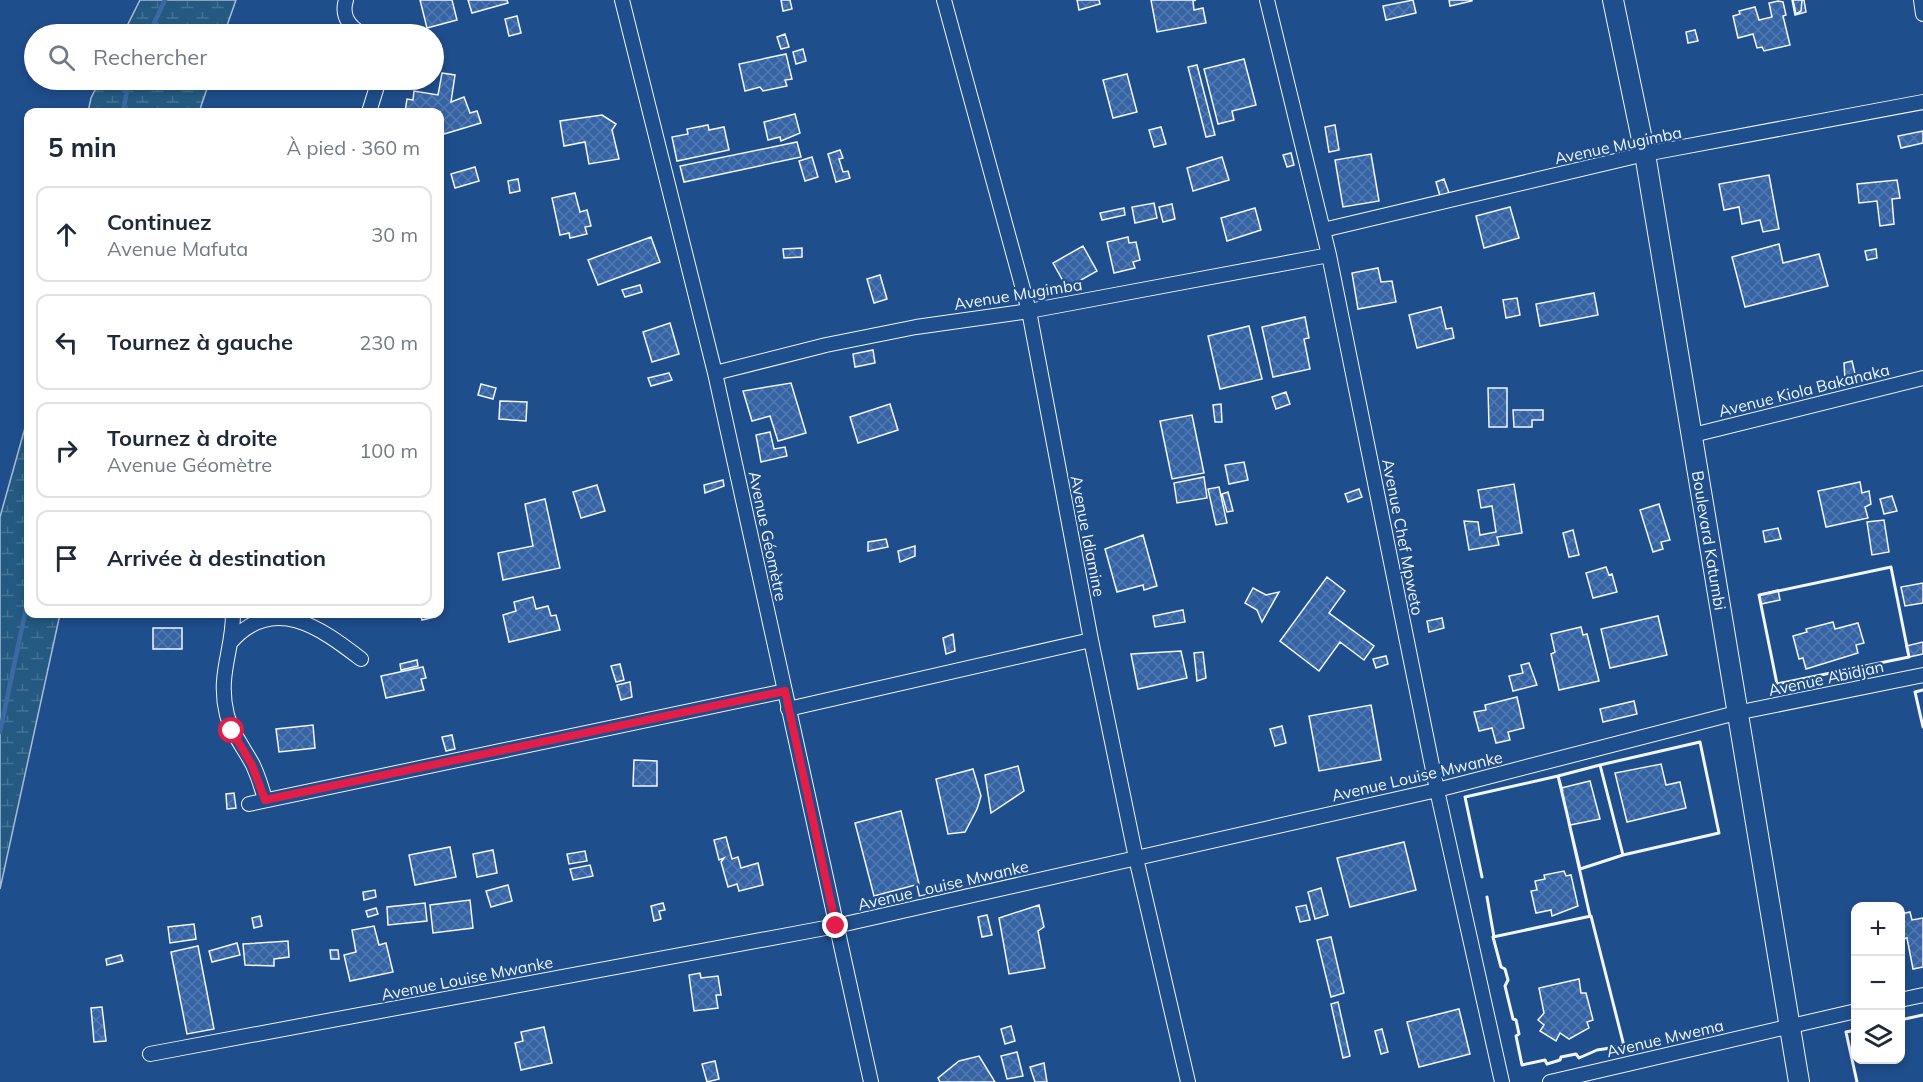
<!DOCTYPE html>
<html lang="fr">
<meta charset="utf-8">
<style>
:root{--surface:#fff;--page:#f6f6f7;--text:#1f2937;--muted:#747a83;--line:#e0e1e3}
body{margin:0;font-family:Mulish,sans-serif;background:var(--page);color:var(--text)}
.controls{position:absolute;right:18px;bottom:18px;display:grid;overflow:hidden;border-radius:12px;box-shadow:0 3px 9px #0003}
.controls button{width:54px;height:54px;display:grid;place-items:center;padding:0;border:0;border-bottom:2px solid var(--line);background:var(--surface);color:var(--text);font:30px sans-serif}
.stop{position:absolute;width:18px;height:18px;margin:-14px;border:4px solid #e11d48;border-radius:50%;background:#fff}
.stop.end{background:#e11d48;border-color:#fff;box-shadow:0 2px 6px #0008}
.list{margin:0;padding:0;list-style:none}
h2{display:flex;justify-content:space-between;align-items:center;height:78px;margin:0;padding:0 24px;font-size:26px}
h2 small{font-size:20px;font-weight:400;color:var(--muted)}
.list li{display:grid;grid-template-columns:39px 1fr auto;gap:18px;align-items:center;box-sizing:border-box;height:96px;margin:0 12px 12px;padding:0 12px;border:2px solid var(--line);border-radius:12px}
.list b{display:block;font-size:22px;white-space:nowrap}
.list p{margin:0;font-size:20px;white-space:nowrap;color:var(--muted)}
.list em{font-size:20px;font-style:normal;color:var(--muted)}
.icon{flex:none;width:33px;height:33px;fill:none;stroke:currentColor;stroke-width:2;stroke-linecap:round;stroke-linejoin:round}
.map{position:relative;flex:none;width:1923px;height:1082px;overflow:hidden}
.search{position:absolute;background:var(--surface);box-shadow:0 3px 9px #0003;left:24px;top:24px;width:420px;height:66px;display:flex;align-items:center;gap:15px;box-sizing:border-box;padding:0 21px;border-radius:33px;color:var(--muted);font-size:22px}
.panel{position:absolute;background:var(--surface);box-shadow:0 3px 9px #0003;left:24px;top:108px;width:420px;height:510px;border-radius:12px}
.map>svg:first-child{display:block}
</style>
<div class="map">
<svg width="1923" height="1082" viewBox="0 0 1923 1082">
<defs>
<pattern id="wetland-marsh" width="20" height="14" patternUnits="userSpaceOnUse" patternTransform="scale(1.5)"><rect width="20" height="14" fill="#245a82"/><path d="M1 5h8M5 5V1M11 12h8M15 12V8" fill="none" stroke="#447295"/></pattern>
<pattern id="building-cross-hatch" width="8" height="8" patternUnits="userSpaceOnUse" patternTransform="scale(1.5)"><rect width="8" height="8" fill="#3563a3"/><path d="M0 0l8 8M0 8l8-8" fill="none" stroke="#537ab1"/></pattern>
</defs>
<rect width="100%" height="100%" fill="#1f4e8c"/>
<path fill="url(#wetland-marsh)" stroke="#a8bbd7" stroke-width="1.5" d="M140,0H236L224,34H123Z
M100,80H210L199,112H88L91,98Z
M28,417V614H60L0,889V517Z"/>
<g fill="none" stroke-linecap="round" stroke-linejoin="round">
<path stroke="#3b69a3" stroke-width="4.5" d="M149,34L165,0
M123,112L129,80
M0,732L28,599"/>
</g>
<path fill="url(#building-cross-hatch)" stroke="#f2f6ff" stroke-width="1.5" d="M420,0H452L457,20L427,28Z
M468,0H507L508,3L472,13Z
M781,0H790L792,9L783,11Z
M1077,0H1099L1100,4L1079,10Z
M1151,0H1196L1193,1L1194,10L1203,8L1206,23L1157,32Z
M1413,0L1416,13L1386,20L1383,6Z
M1449,0H1472V1L1450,6Z
M1792,0H1804L1806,12L1795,15Z
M1793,0H1802L1801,11L1796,14Z
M1778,1L1783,2L1786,15L1783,16L1790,45L1764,51L1762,47L1757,48L1753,34L1738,38L1733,16L1740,14L1739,11L1755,7L1759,20L1772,17L1769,3Z
M517,16L521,33L509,36L505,19Z
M1695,30L1698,41L1688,43L1686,32Z
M785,34L789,47L781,49L777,37Z
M803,49L806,61L796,64L793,52Z
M786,54L792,79L785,80L787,86L763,91L760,87L745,91L739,64Z
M1244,59L1256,105L1232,111L1234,120L1218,124L1204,69Z
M1197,65L1215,135L1206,137L1188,67Z
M442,73L455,75L451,102L464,97L470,113L477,111L481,123L444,134L442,129L440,130V112H405L407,99L413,100L414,91L438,95Z
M1127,74L1137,112L1113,118L1103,80Z
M795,114L800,133L781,141L780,137L768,140L764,122Z
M602,115L616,124L612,130L619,159L589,164L585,142L564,146L560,121Z
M708,125L709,130L724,127L729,150L677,161L672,137L688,134L687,129Z
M1335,125L1339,150L1329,152L1325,127Z
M1161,127L1166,144L1154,147L1149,130Z
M1923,131V143L1901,148L1898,136Z
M797,142L801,157L684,182L680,166Z
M840,150L843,158L839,159L843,172L848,171L850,178L836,182L828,154Z
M1291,153L1294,165L1287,167L1283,155Z
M1371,154L1379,201L1343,207L1335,160Z
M812,157L818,177L805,181L799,161Z
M1222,157L1229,180L1193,191L1187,168Z
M475,167L479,181L455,188L451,174Z
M1769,175L1779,229L1763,232L1760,220L1742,224L1739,207L1724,210L1719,184Z
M518,179L520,191L510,193L508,181Z
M1444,179L1449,193L1440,196L1436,182Z
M1897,180L1900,198L1892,199L1894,224L1880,226L1877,201L1859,203L1857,184Z
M575,193L580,212L587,210L591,226L585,227L587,234L570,238L569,233L560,235L552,198Z
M1154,203L1157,218L1135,223L1132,207Z
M1172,204L1175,219L1163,222L1159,207Z
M1510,207L1519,238L1484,248L1476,216Z
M1124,208L1125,215L1102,220L1100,213Z
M1255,208L1261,230L1227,241L1221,218Z
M651,237L660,262L598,285L588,260Z
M1128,237L1129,243L1136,242L1140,260L1133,262L1135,268L1114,273L1107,242Z
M1779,244L1783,263L1819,254L1828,286L1745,307L1732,257Z
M1083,246L1097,271L1067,288L1053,263Z
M802,248V257L784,258L783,249Z
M1876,249L1877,258L1867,260L1865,251Z
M1378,268L1381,282L1392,281L1396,302L1358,309L1352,273Z
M880,275L887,299L874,303L867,279Z
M640,285L642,292L625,297L622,290Z
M1594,293L1598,315L1540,326L1536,304Z
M1517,298L1520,315L1506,318L1503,300Z
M1441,307L1446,329L1452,328L1454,338L1417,348L1409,315Z
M1305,317L1309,338L1304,339L1310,369L1273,377L1262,327Z
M670,323L679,354L652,362L643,332Z
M1249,326L1262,379L1220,389L1208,336Z
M873,350L875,363L855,367L853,354Z
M1852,361L1856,378L1845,380L1844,363Z
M669,373L672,380L651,386L648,378Z
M791,383L806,433L778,441L770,416L752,421L743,391Z
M481,384L496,388L493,399L478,395Z
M1488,388H1507V427H1489Z
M1286,392L1290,404L1276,409L1272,397Z
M500,401L527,402L526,421L499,419Z
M890,404L898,430L858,443L850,417Z
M1221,404L1222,422H1215L1213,405Z
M1513,410H1543V420H1532V427H1514Z
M1192,415L1204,473L1172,479L1160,421Z
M770,432L774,449L785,447L787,456L761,462L756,435Z
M1244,462L1248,480L1229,484L1225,465Z
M1204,477L1207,498L1177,503L1174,483Z
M723,480L724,486L705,493L704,485Z
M1860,482L1862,493L1869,491L1871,504L1865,507L1868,518L1826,527L1818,491Z
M1514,484L1522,533L1497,537L1499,545L1469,550L1464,521L1478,522L1480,535L1496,532L1492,506L1481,508L1478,490Z
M597,485L605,511L581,518L573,492Z
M1219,487L1227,523L1216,525L1208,489Z
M1359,489L1362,497L1348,502L1345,494Z
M1228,492L1233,511L1227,512L1222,494Z
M1892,496L1897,511L1884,514L1880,499Z
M545,499L560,568L503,580L498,553L533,546L525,504Z
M1659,504L1670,540L1661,542L1663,549L1653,552L1640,510Z
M1884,520L1889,552L1872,555L1867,522Z
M1778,528L1781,539L1765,542L1763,531Z
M1573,530L1579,555L1569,557L1563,533Z
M1143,535L1157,586L1144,590L1143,585L1117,592L1105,549Z
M886,539L888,547L868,551V542Z
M915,546V556L900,562L898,551Z
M1606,567L1609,575L1612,574L1617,592L1593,598L1586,573Z
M1327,577L1345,591L1329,613L1374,646L1364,660L1340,642L1319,671L1280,641Z
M1923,583V603L1905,606L1901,587Z
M1253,588L1266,595L1279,592L1262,622L1257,610L1245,603Z
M1778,590L1780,600L1761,604L1759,595Z
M533,597L536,609L548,606L551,616L556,615L560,630L509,642L503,615L516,611L514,602Z
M1183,610L1185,622L1155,627L1153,616Z
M420,614H434L435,617L422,620Z
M1658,616L1667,655L1610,668L1601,629Z
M1442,618L1444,628L1429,632L1427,621Z
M1833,622L1835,629L1858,623L1864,643L1856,645L1858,653L1806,669L1803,658L1799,659L1793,636L1807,632L1806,629Z
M1581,627L1583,635L1587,634L1599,681L1559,690L1551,654L1555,652L1551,634Z
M153,628H182V649H153Z
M953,634L955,651L946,654L943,638Z
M1923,642V654L1909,657L1906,646Z
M1181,651L1187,678L1138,689L1131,654Z
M1203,652L1206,678L1197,681L1194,653Z
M1386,656L1388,664L1376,668L1373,659Z
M417,660L418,666L401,670L400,664Z
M1529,663L1537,685L1513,691L1509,676L1523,673L1521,665Z
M620,664L624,680L616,682L611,666Z
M423,667L426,678L421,679L424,690L386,698L381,676Z
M630,682L632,697L621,700L617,685Z
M1517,697L1524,728L1508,732L1510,740L1496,743L1492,728L1479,731L1474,712L1486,710L1485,705Z
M1634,701L1637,714L1603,722L1600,709Z
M1371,705L1381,760L1319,771L1309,716Z
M313,725L315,748L279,752L276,729Z
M1282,726L1286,743L1275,746L1270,729Z
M452,735L455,749L446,751L442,737Z
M634,760L657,761V786H633Z
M1661,764L1666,785L1680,782L1686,808L1627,822L1615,773Z
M1018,766L1024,791L991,813L985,775Z
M973,769L981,796L977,809L965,832L948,834L936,779Z
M1590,781L1600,819L1570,825L1561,788Z
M234,793L236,808L227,809L226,794Z
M901,811L919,884L874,896L855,823Z
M726,837L732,859L738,857L741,868L758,863L763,885L739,891L737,884L728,887L721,862L724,858L719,860L714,840Z
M1404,842L1416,890L1350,907L1337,858Z
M450,847L456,877L415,885L409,855Z
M493,850L497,873L477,877L473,854Z
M585,851L587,861L569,864L567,854Z
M590,865L593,876L573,880L570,869Z
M1564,871L1566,876L1571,875L1578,906L1552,916L1551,910L1536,913L1531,891L1537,890L1535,881L1545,879L1544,875Z
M508,885L512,901L491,907L486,891Z
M1321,888L1328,915L1315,919L1308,892Z
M375,890L376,897L364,900L363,892Z
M470,900L473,928L433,933L430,905Z
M425,903L427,921L388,925L387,907Z
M663,903L665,910L659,911L661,919L654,921L651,906Z
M1039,905L1044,927L1038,931L1045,968L1009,974L999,918Z
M1306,905L1310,920L1300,922L1296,907Z
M376,908L378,914L368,917L366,911Z
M1910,912L1912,920L1923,918V967L1913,969L1907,938L1902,939L1900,930V914Z
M987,915L992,935L982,937L978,917Z
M260,916L262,926L254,928L252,918Z
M194,924L196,939L170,943L168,927Z
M374,926L379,945L386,943L393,972L350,981L344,955L356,952L352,930Z
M1331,937L1344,993L1331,997L1317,940Z
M288,941L289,957L274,959V966L245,965L243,944Z
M237,943L240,955L212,962L209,951Z
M198,946L214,1029L187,1034L171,952Z
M330,950H338L339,959H331Z
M121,955L123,961L107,965L106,959Z
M700,973L701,978L718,976L721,995H716L718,1008L694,1011L689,975Z
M1579,979L1581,993H1586L1593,1020L1587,1022L1589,1028L1569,1039L1560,1033L1556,1041L1540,1031L1544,1025L1538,1020L1544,1013L1539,988Z
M1338,1002L1350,1056L1343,1058L1331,1004Z
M102,1007L106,1041L94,1042L91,1008Z
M1459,1009L1470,1054L1419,1067L1407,1022Z
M1011,1026L1015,1041L1005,1044L1001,1029Z
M544,1027L552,1063L521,1070L515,1043L523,1041L521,1032Z
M1382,1029L1388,1052L1381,1054L1375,1031Z
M1017,1052L1023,1076L1007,1079L1001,1056Z
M979,1056L995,1082H940L938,1078L959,1061Z
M715,1061L719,1079L707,1082L702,1064Z
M1044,1063L1047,1082H1035L1030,1067Z"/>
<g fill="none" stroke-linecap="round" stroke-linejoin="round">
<defs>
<path id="street" d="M346,0C341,16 349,26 362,34
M622,0L715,373L871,1082
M944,0L1029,311L1091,640L1136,858L1188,1082
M1267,0L1329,255L1437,790L1502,1082
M1921,0L1923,14
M369,112L379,80
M1323,230L1645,154L1923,102
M715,373L826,345L916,327L1029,311L1329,255
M1693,435L1923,378
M233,614C233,651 217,675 227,715C232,734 244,748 253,765C258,776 262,788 265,800
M230,643C273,593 321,628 361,659
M788,709L1091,640
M249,804L785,691
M1900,1000L1923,995
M150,1054L836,926L1437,790L1736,713L1923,675
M1550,1082L1856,1011"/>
<g id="secondary">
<path id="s1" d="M1613,0L1645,154L1799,1082"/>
</g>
</defs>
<use href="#street" stroke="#f2f6ff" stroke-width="16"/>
<use href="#secondary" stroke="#f2f6ff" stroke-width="22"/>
<use href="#street" stroke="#1f4e8c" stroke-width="14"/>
<use href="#secondary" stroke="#1f4e8c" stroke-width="20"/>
<path stroke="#f2f6ff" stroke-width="3" d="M1891,567L1909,657L1777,684L1759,595Z
M1923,690L1915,692L1923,727
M1700,742L1719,833L1623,855L1600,765Z
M1600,765L1623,855L1580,869L1558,776Z
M1569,823L1590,916
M1482,877L1465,797L1558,776L1562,791
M1487,897L1494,937
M1591,916L1624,1046L1597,1050L1579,1058L1576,1054L1561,1057L1560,1060L1547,1064L1545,1060L1522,1065L1516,1036L1519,1034L1516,1020L1513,1019L1505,986L1508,980L1505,969L1501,967L1493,937Z
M1900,1020L1923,1015
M1856,1030L1846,1032L1857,1082"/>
</g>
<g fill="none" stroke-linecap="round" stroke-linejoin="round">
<path stroke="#e11d48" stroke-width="8" d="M232,731L252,765L265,800L785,691L836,926"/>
</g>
<g text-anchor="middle" stroke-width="4.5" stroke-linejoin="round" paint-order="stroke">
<g font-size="16" fill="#f2f6ff" stroke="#1f4e8c">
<text transform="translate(1618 145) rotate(-12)" y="6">Avenue Mugimba</text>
<text transform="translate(1018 294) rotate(-9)" y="6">Avenue Mugimba</text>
<text transform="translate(1804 390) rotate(-14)" y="6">Avenue Kiola Bakanaka</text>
<text transform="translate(768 536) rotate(78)" y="6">Avenue Géomètre</text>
<text transform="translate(1088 536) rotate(79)" y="6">Avenue Idiamine</text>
<text transform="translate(1403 537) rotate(79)" y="6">Avenue Chef Mpweto</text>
<text dy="6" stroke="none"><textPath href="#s1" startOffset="549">Boulevard Katumbi</textPath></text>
<text transform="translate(1826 678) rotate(-12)" y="6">Avenue Abidjan</text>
<text transform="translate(1417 776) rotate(-13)" y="6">Avenue Louise Mwanke</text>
<text transform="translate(943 885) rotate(-13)" y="6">Avenue Louise Mwanke</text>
<text transform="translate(467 978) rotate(-11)" y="6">Avenue Louise Mwanke</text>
<text transform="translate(1665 1038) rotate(-13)" y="6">Avenue Mwema</text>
</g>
</g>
</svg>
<div class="controls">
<button>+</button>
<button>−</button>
<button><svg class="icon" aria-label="layers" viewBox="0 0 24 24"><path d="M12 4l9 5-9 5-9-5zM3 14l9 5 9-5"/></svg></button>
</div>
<div class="stop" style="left:232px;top:731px"></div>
<div class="stop end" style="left:836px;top:926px"></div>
<div class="search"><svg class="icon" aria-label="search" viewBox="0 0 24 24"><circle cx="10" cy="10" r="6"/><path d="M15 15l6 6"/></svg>Rechercher</div>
<section class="panel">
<h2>5 min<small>À pied · 360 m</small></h2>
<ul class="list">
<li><svg class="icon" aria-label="ahead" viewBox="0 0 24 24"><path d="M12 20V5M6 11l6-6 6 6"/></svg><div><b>Continuez</b><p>Avenue Mafuta</p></div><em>30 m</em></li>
<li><svg class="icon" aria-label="left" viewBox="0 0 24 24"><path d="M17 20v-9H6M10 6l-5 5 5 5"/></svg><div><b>Tournez à gauche</b></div><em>230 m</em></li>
<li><svg class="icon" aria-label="right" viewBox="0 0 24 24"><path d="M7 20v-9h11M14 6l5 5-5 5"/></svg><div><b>Tournez à droite</b><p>Avenue Géomètre</p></div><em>100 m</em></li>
<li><svg class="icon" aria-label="arrive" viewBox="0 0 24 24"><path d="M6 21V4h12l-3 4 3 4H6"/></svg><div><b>Arrivée à destination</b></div></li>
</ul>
</section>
</div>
